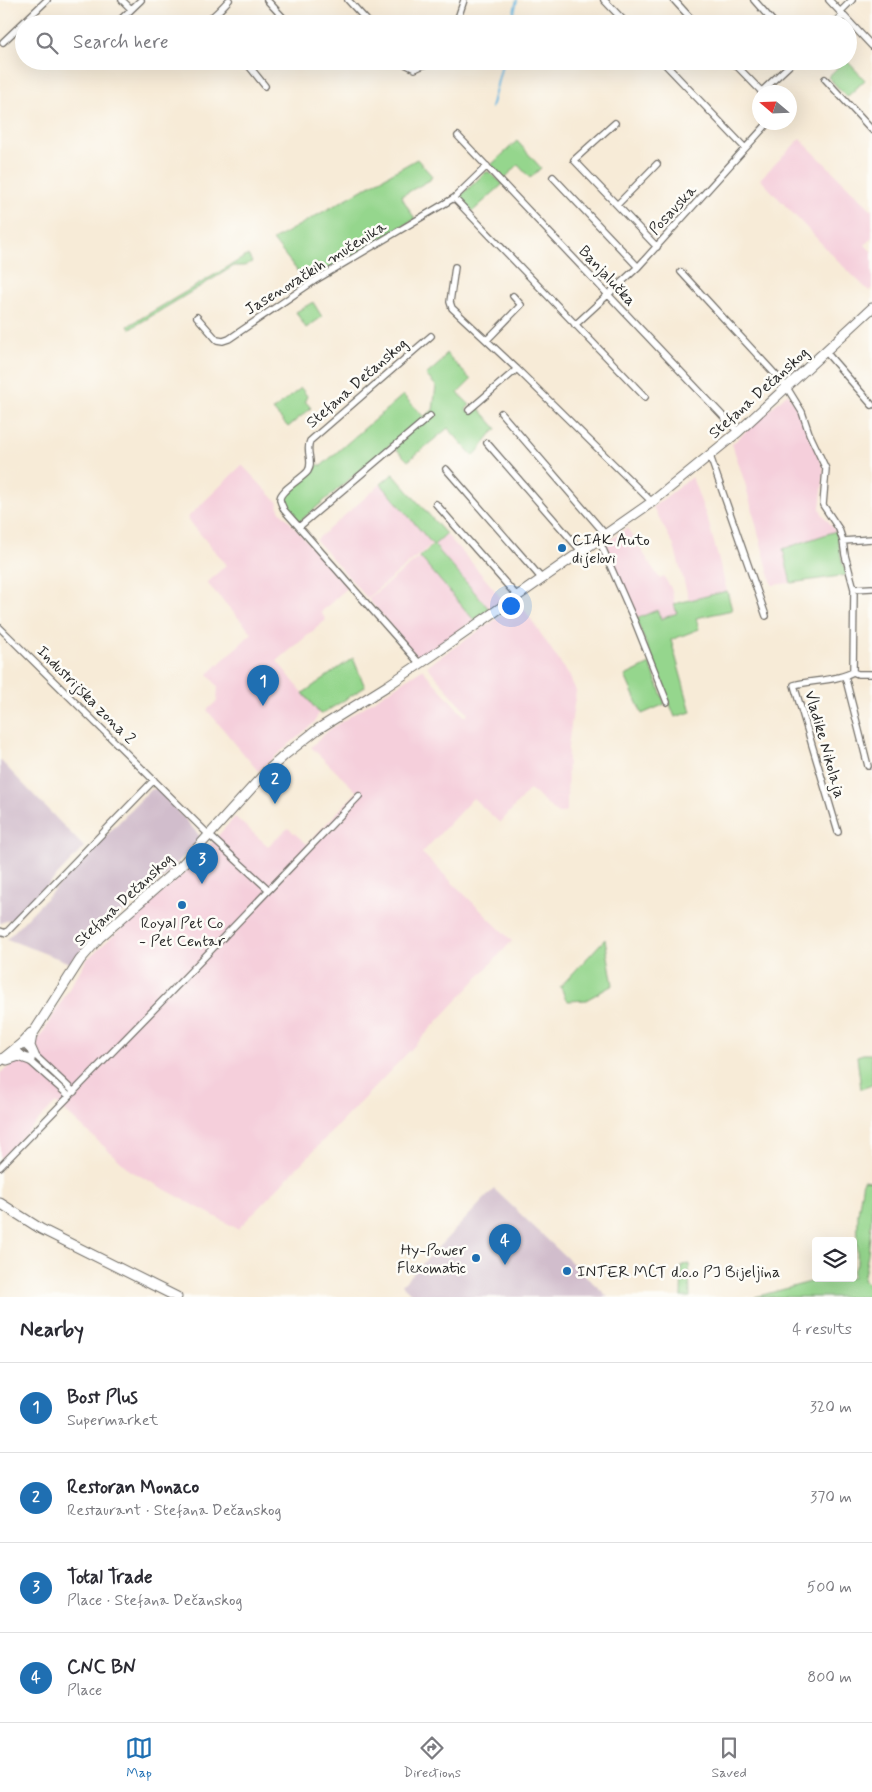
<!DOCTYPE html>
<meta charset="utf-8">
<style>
:root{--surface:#fff;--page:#f2f2f3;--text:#2b2b33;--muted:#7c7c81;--line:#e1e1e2;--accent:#1f6fb2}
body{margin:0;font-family:Mynerve,sans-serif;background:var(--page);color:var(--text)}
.controls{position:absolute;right:15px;bottom:15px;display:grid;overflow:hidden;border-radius:5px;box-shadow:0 5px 20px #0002}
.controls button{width:45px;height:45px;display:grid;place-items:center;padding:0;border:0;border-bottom:1px solid var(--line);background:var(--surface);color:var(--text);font:25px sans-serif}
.compass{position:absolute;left:752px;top:85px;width:45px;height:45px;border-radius:50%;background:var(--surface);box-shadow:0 5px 20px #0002;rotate:289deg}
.you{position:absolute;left:510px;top:605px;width:18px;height:18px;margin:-12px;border:4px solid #fff;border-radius:50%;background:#1a73e8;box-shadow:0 0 0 8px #1a73e833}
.badge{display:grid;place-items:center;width:32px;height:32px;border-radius:50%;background:var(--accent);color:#fff;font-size:16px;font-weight:700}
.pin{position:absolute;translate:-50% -41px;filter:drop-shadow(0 1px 2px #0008)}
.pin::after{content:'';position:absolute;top:26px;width:18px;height:15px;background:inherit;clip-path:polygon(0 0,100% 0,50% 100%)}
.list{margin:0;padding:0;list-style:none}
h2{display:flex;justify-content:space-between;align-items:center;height:65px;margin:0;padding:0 20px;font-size:21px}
h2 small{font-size:16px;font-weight:400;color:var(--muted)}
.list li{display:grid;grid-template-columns:32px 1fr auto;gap:15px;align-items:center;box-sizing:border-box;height:90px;padding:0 20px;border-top:1px solid var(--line)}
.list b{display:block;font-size:19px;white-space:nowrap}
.list p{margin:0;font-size:16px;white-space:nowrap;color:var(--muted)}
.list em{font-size:16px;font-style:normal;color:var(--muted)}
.icon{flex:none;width:28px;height:28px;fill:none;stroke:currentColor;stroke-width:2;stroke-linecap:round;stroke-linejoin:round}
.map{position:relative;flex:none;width:872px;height:1297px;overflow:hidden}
.search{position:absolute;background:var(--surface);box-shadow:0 5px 20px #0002;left:15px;right:15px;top:15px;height:55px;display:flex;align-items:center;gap:12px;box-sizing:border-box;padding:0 18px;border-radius:28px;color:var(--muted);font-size:19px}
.sheet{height:425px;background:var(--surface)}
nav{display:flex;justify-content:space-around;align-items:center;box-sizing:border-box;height:70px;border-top:1px solid var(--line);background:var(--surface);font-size:14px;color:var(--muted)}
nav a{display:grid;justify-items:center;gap:2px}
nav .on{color:var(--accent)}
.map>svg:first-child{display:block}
</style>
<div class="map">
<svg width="872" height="1297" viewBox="0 0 872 1297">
<rect width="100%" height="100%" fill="#fdfcf7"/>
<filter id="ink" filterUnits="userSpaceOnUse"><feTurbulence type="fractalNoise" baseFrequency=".02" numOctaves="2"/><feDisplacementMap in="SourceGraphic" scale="10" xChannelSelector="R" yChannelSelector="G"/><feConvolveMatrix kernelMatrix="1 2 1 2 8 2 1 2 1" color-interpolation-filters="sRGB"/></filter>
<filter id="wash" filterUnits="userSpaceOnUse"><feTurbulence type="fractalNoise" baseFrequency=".0096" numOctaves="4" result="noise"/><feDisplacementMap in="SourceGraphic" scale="20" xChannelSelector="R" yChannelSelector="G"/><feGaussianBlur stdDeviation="1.12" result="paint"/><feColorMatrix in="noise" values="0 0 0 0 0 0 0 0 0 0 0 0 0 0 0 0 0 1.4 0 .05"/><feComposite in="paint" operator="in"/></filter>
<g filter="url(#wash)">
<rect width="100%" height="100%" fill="#f7ebd7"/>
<path fill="#f5cfdb" d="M800,139L872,210V237L865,245L872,252V288L869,291L843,266L760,179Z
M788,393L800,413L823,467L824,474L820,508L823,515L836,531L783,549L791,583L772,585L745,483L732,444Z
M242,465L278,503L279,510L348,587L321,612L326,620L277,661L319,713L314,723L258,771L207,710L217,701L218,687L208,674L252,633L207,583L226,565L187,518Z
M692,477L709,524L727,591L689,600L674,546L653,507Z
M381,484L432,544L367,598L316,540Z
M627,528L660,579L664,577L671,588L677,613L661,619L657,610L636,619L603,545Z
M446,534L471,562L503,600L489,609L434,545Z
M420,557L474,620L419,658L417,657L368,599Z
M520,603L570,677L576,691L568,746L567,811L558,814L530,789L500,823L473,798L422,853L512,941L421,1039L238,1229L131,1171L56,1103L0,1159V1073L17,1061L40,1037L87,959L184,873L235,817L268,846L288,828L307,844L357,792L311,747L329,730L422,669L465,717L468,714L427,666Z"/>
<path fill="#d1bdcc" d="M0,760L84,847L18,917L0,923Z
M158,788L199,835V840L184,856L166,875L99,932L70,963L7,939L150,790Z
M494,1189L608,1297H415L402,1285Z"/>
<path fill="#95d68d" stroke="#60805c" d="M844,61H847L865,80L847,97L828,77Z
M517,141L541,168L530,178L518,165L504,179L491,165Z
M417,159L432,176L430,180L401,196L415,219L307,283L273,240Z
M486,172H489L503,184L473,211L458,198Z
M248,255L252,262L244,266H234L130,329L128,326Z
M313,302L322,317L306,328L296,312Z
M446,353L471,380L458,393L470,405L466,409L469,412L477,406L497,429C486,436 483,448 473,456L448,428L408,461L391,444L299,522L285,505L283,497L286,492L319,464L321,466L403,395L424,417L433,410L436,386L426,375L441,362Z
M301,388L307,396L305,401L311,408L288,427L273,410Z
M393,474L446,534L434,545L489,609L474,620L420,557L433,545L381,484Z
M836,531L842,561L847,575L791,583L783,549Z
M727,591L732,610L696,618L699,629L671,640L691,712L675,717L636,619L657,610L661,619L677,613L674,604Z
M353,658L365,687L322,714L319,713L303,693Z
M650,664L665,704L642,714L625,676Z
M605,939L613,985L586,1000L568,1001C563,997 564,991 560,987Z
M863,1054H872V1085L861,1089L857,1056Z
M863,1180L872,1181C872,1216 871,1245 863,1280L872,1287V1297H755L825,1278H853V1271L857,1264L858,1214Z
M689,1264L690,1297H681L682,1265Z"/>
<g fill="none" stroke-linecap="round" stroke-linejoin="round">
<path stroke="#67b8e2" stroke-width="2" d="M511,24L517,0
M491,108L503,61"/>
</g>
</g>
<g filter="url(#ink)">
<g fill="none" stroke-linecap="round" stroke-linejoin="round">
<defs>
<path id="street" d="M122,0L131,9
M267,0L289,24
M348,0L370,24
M604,0L627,24
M674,0L696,24
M754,0L775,24
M829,0L872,46
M840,12L852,0
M211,17L216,24
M116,24L141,0
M200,24C211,21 221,8 229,0
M456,24L464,0
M834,24L843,15
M3,42L47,0
M245,61L265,86
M404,61L407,65L415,69L432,61
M662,61L745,148
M732,61L762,92
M825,79L872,130
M761,92L794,61
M615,123L574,160L657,247
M458,136L738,432
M553,177L638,267
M454,198L645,397
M617,205L657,164
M455,267L450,302L452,308L517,369L652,502
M681,272L786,386L802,412L809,433L826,469L823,505L839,529L843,541L845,555L854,589L853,672C836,681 813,680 794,685L838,832
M197,317L217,340L223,341L229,339L314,281L454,198L487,166
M575,325L638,267L769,122
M487,340L521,305L513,296
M825,351L872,405
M469,410L517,369
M501,413L606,535
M487,443L582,552
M710,456L766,616
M446,469L542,579
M436,504L517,596
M299,527L430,416
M599,540L635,622L667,702
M843,541L872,539
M854,589L872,588
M0,628L210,836L268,889
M420,664L284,510C283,507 280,502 280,499C280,490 302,479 308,471C314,462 305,451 310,441L431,336
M853,672L858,674H872
M845,676L868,766
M0,931L6,933L154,780
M22,1043L74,1092
M16,1049L69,1096
M0,1167L167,996L359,796"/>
<path id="secondary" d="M34,1055L30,1046L32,1035L80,960L100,937L181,866L267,771L286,754L318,729L387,686L433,655L652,502L738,432L872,308
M7,1060L19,1056L30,1060
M0,1061L22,1043L31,1033"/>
<path id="primary" d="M0,1203L41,1229L177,1297"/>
</defs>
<use href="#street" stroke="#726e67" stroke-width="8"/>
<use href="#secondary" stroke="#726e67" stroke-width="11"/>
<use href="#primary" stroke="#726e67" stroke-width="11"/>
<use href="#street" stroke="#fff" stroke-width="5.5"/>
<use href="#secondary" stroke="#fff" stroke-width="9"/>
<use href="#primary" stroke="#fff" stroke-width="9"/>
</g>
</g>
<g fill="#1f6fb2" stroke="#fdfcf7" stroke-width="2">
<circle cx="562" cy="548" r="5"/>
<circle cx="182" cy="905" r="5"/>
<circle cx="476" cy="1258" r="5"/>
<circle cx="567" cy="1271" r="5"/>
</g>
<g text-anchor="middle" stroke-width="5" stroke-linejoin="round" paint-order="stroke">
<g font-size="16" fill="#2b2b2b" stroke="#fdfcf7">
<text transform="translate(672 209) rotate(-47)" y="6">Posavska</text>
<text transform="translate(315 267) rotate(-32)" y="6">Jasenovačkih mučenika</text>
<text transform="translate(608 275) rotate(47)" y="6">Banjalučka</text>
<text transform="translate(356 382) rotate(-41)" y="6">Stefana Dečanskog</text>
<text transform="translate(758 392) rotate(-42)" y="6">Stefana Dečanskog</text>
<text transform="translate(87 694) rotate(45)" y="6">Industrijska zona 2</text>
<text transform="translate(826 744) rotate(74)" y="6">Vladike Nikolaja</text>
<text transform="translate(123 899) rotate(-43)" y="6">Stefana Dečanskog</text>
</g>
<g font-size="16" fill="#2b2b2b" stroke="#fdfcf7" text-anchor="start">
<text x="572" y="545">CIAK Auto<tspan x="572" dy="18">dijelovi</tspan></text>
<text x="182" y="928" text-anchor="middle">Royal Pet Co<tspan x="182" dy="18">- Pet Centar</tspan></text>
<text x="466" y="1255" text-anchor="end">Hy-Power<tspan x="466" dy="18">Flexomatic</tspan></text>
<text x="577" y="1277">INTER MCT d.o.o PJ Bijeljina</text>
</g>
</g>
</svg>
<div class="controls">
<button><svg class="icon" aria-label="layers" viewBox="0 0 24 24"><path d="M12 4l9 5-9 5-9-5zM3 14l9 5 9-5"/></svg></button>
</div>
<svg class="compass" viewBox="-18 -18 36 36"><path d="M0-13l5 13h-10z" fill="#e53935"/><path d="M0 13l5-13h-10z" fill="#7c7c81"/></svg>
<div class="you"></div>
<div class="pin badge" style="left:263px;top:706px">1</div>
<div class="pin badge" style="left:275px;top:804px">2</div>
<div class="pin badge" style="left:202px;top:884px">3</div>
<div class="pin badge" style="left:505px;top:1265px">4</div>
<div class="search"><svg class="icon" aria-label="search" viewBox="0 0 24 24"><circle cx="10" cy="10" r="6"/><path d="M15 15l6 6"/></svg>Search here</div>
</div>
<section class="sheet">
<h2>Nearby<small>4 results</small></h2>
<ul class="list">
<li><span class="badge">1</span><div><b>Bost Plus</b><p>Supermarket</p></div><em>320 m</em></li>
<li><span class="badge">2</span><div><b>Restoran Monaco</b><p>Restaurant · Stefana Dečanskog</p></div><em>370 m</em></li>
<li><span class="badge">3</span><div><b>Total Trade</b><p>Place · Stefana Dečanskog</p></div><em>500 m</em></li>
<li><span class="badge">4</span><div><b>CNC BN</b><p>Place</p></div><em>800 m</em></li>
</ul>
</section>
<nav>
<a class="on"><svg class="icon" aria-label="map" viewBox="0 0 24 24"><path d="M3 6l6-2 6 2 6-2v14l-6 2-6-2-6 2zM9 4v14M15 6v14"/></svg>Map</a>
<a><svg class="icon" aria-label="directions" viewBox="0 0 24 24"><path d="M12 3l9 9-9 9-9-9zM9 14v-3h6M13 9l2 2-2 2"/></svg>Directions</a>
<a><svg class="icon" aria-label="saved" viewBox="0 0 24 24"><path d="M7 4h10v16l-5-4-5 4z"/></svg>Saved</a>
</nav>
